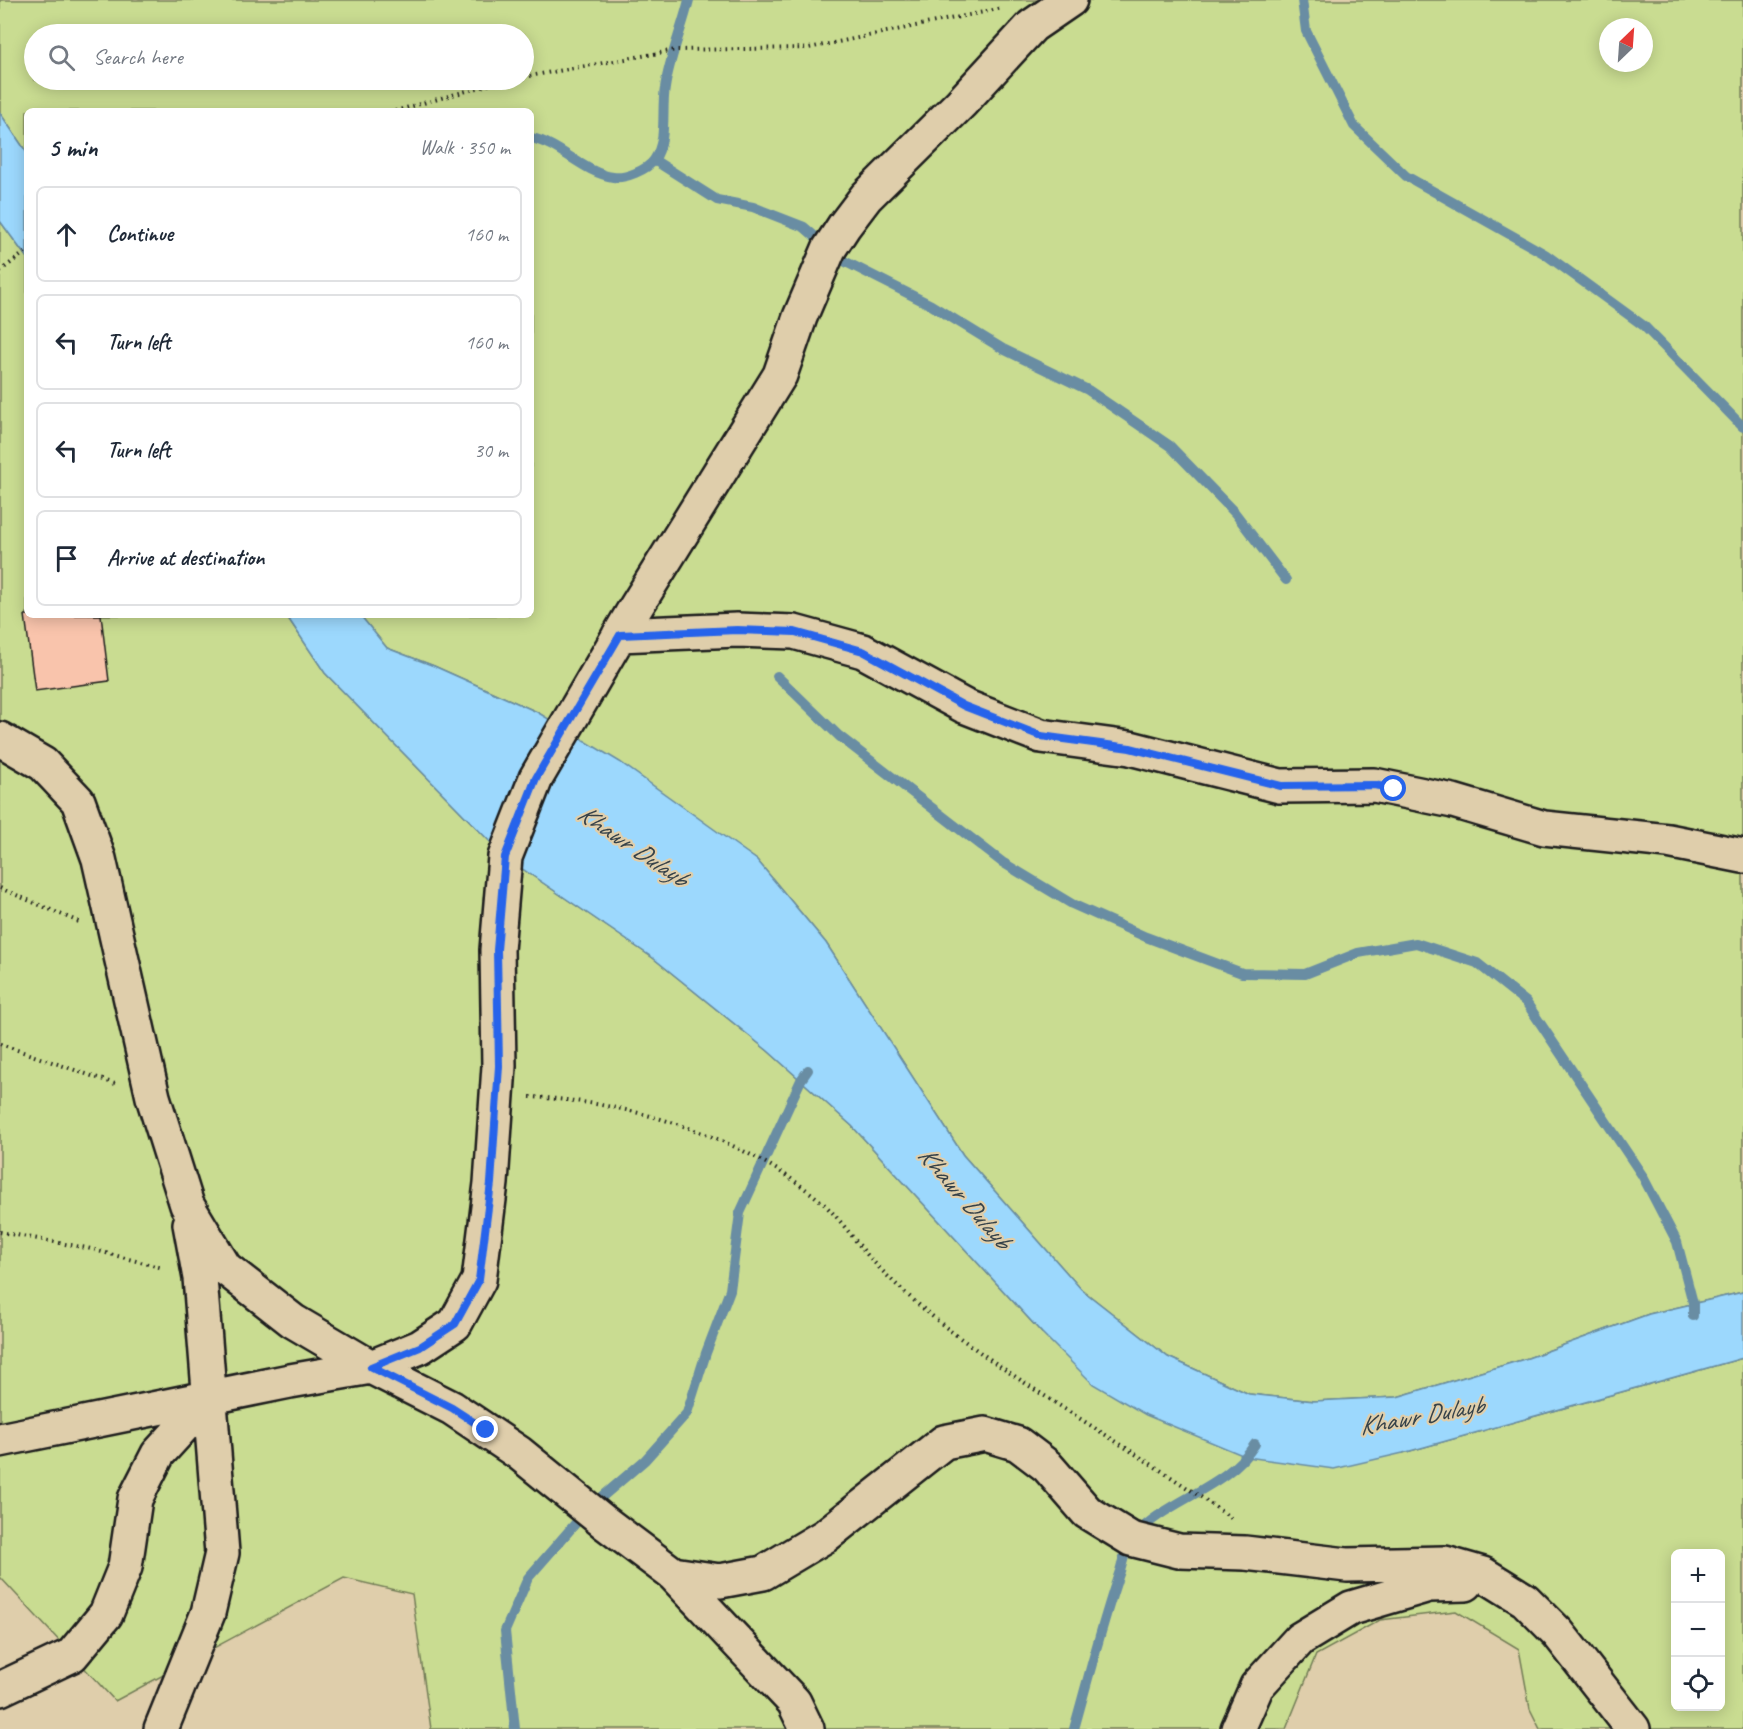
<!DOCTYPE html>
<meta charset="utf-8">
<style>
:root{--surface:#fff;--page:#f2f2f3;--text:#1f2937;--muted:#747a83;--line:#e0e1e3}
body{margin:0;font-family:Caveat,sans-serif;background:var(--page);color:var(--text)}
.controls{position:absolute;right:18px;bottom:18px;display:grid;overflow:hidden;border-radius:9px;box-shadow:0 3px 15px #0003}
.controls button{width:54px;height:54px;display:grid;place-items:center;padding:0;border:0;border-bottom:2px solid var(--line);background:var(--surface);color:var(--text);font:30px sans-serif}
.compass{position:absolute;left:1599px;top:18px;width:54px;height:54px;border-radius:50%;background:var(--surface);box-shadow:0 3px 15px #0003;rotate:25deg}
.stop{position:absolute;width:18px;height:18px;margin:-14px;border:4px solid #2563eb;border-radius:50%;background:#fff}
.stop.end{background:#2563eb;border-color:#fff;box-shadow:0 2px 6px #0008}
.list{margin:0;padding:0;list-style:none}
h2{display:flex;justify-content:space-between;align-items:center;height:78px;margin:0;padding:0 24px;font-size:26px}
h2 small{font-size:20px;font-weight:400;color:var(--muted)}
.list li{display:grid;grid-template-columns:39px 1fr auto;gap:18px;align-items:center;box-sizing:border-box;height:96px;margin:0 12px 12px;padding:0 12px;border:2px solid var(--line);border-radius:9px}
.list b{display:block;font-size:22px;white-space:nowrap}
.list em{font-size:20px;font-style:normal;color:var(--muted)}
.icon{flex:none;width:33px;height:33px;fill:none;stroke:currentColor;stroke-width:2;stroke-linecap:round;stroke-linejoin:round}
.map{position:relative;flex:none;width:1743px;height:1729px;overflow:hidden}
.search{position:absolute;background:var(--surface);box-shadow:0 3px 15px #0003;left:24px;top:24px;width:510px;height:66px;display:flex;align-items:center;gap:15px;box-sizing:border-box;padding:0 21px;border-radius:33px;color:var(--muted);font-size:22px}
.panel{position:absolute;background:var(--surface);box-shadow:0 3px 15px #0003;left:24px;top:108px;width:510px;height:510px;border-radius:9px}
.map>svg:first-child{display:block}
</style>
<div class="map">
<svg width="1743" height="1729" viewBox="0 0 1743 1729">
<rect width="100%" height="100%" fill="#dfceab"/>
<filter id="ink" filterUnits="userSpaceOnUse"><feTurbulence type="fractalNoise" baseFrequency=".0167" numOctaves="2"/><feDisplacementMap in="SourceGraphic" scale="12" xChannelSelector="R" yChannelSelector="G"/><feConvolveMatrix kernelMatrix="1 2 1 2 8 2 1 2 1" color-interpolation-filters="sRGB"/></filter>
<g filter="url(#ink)">
<path fill="#c9dc91" stroke="#727c56" stroke-width="1.5" fill-rule="evenodd" d="M0,0H1743V1292L1649,1314L1528,1358L1397,1397L1314,1401L1249,1394L1168,1357L1081,1289L963,1155L826,943L757,860L537,712L434,666L387,648L360,615H531V111H27V153L0,113ZM1608,27H1644V63H1608ZM34,34H524V80H34Z
M0,221L27,258V615H286L325,673L505,857L653,958L768,1051L852,1126L1042,1333L1403,1453L1743,1358V1729H1540L1530,1709L1519,1649L1456,1611L1380,1620L1316,1655L1286,1729H431L412,1594L344,1578L115,1701L0,1577ZM1676,1554H1720V1706H1676Z"/>
<path fill="#9cd8fd" stroke="#698da3" stroke-width="1.5" d="M0,113L27,153V258L0,221Z
M286,615H360L387,648L434,666L537,712L620,762L757,860L826,943L963,1155L1081,1289L1168,1357L1249,1394L1314,1401L1397,1397L1528,1358L1649,1314L1743,1292V1358L1403,1453L1334,1469L1247,1457L1146,1415L1093,1384L1042,1333L852,1126L768,1051L653,958L505,857L325,673Z"/>
<g fill="none" stroke-linecap="round" stroke-linejoin="round">
<path stroke="#698da3" stroke-width="10" d="M1302,0L1306,31L1354,126L1406,176L1545,254L1644,326L1743,427
M531,138C561,144 582,172 613,177C625,179 647,170 654,160C668,140 661,111 665,88C669,59 682,29 689,0
M654,160L717,200L753,207L804,227L842,260L931,305L1003,349L1088,390L1170,446L1235,513L1286,580
M777,676L839,736L1002,862L1072,904L1146,937L1242,973L1305,974L1358,953L1416,943L1477,963L1526,1002L1642,1175L1677,1242L1693,1303V1316
M515,1729L505,1631L528,1578L588,1509L645,1460L687,1413L706,1353L730,1290L740,1213L801,1080L808,1070
M1074,1729C1089,1676 1102,1623 1120,1571C1123,1561 1126,1545 1133,1537C1168,1499 1227,1488 1255,1444"/>
</g>
<path fill="#f9c4ac" stroke="#1c1c1c" stroke-width="1.5" d="M25,615H101L109,681L35,691Z"/>
<g fill="none" stroke-linecap="round" stroke-linejoin="round">
<defs>
<path id="minor" d="M619,635L737,630L794,632L863,651L964,706L1041,736L1130,748L1280,786L1374,785L1453,801L1544,828L1668,841L1743,856
M0,739L43,764L78,801L99,859L153,1097L187,1205L225,1268L293,1321L371,1367L452,1408L519,1453L604,1522L673,1574L720,1581L763,1573L825,1536L944,1442L985,1434L1018,1444L1047,1466L1087,1512L1131,1539L1179,1551L1245,1553L1347,1565L1445,1563L1483,1574L1525,1600L1558,1633L1633,1729
M0,1440L290,1381L371,1367L420,1347L455,1324L479,1280L491,1183L499,1066L497,950L505,857L536,778L631,615L780,375L800,317L829,249L844,226L866,197L961,103L1032,26L1070,0
M673,1574L794,1702L807,1729
M0,1689L72,1655L106,1614L125,1567L135,1499L158,1454L210,1397
M161,1729L208,1613L222,1553L200,1278L190,1224
M1238,1729L1257,1686L1300,1639L1351,1608L1429,1585L1466,1584"/>
</defs>
<use href="#minor" stroke="#1c1c1c" stroke-width="38"/>
<path stroke="#1c1c1c" stroke-width="4" stroke-dasharray="1.5 4.5" stroke-linecap="butt" d="M524,77L676,50L809,48L1003,8
M395,111L506,80
M0,271L27,251
M0,888L79,922
M0,1044L115,1084
M530,1097C630,1102 738,1134 817,1198C837,1214 853,1239 871,1259C893,1283 926,1312 952,1332C1042,1399 1140,1453 1231,1518
M0,1232L87,1248L163,1268"/>
<use href="#minor" stroke="#dfceab" stroke-width="33"/>
</g>
</g>
<g fill="none" stroke-linecap="round" stroke-linejoin="round" filter="url(#ink)">
<path stroke="#2563eb" stroke-width="8" d="M486,1430L452,1408L371,1367L420,1347L455,1324L479,1280L491,1183L499,1066L497,950L505,857L536,778L620,635L737,630L795,632L863,651L964,706L1041,736L1130,748L1281,786L1374,785L1394,789"/>
</g>
<g text-anchor="middle" stroke-width="4.5" stroke-linejoin="round" paint-order="stroke">
<g font-size="26" font-style="italic" fill="#364249" stroke="#dfceab">
<text transform="translate(633 845) rotate(34)" y="9">Khawr Dulayb</text>
<text transform="translate(965 1197) rotate(49)" y="9">Khawr Dulayb</text>
<text transform="translate(1421 1415) rotate(-10)" y="9">Khawr Dulayb</text>
</g>
</g>
</svg>
<div class="controls">
<button>+</button>
<button>−</button>
<button><svg class="icon" aria-label="locate" viewBox="0 0 24 24"><circle cx="12" cy="12" r="6"/><path d="M12 2v4M12 18v4M2 12h4M18 12h4"/></svg></button>
</div>
<svg class="compass" viewBox="-18 -18 36 36"><path d="M0-13l5 13h-10z" fill="#e53935"/><path d="M0 13l5-13h-10z" fill="#747a83"/></svg>
<div class="stop" style="left:1394px;top:789px"></div>
<div class="stop end" style="left:486px;top:1430px"></div>
<div class="search"><svg class="icon" aria-label="search" viewBox="0 0 24 24"><circle cx="10" cy="10" r="6"/><path d="M15 15l6 6"/></svg>Search here</div>
<section class="panel">
<h2>5 min<small>Walk · 350 m</small></h2>
<ul class="list">
<li><svg class="icon" aria-label="ahead" viewBox="0 0 24 24"><path d="M12 20V5M6 11l6-6 6 6"/></svg><div><b>Continue</b></div><em>160 m</em></li>
<li><svg class="icon" aria-label="left" viewBox="0 0 24 24"><path d="M17 20v-9H6M10 6l-5 5 5 5"/></svg><div><b>Turn left</b></div><em>160 m</em></li>
<li><svg class="icon" aria-label="left" viewBox="0 0 24 24"><path d="M17 20v-9H6M10 6l-5 5 5 5"/></svg><div><b>Turn left</b></div><em>30 m</em></li>
<li><svg class="icon" aria-label="arrive" viewBox="0 0 24 24"><path d="M6 21V4h12l-3 4 3 4H6"/></svg><div><b>Arrive at destination</b></div></li>
</ul>
</section>
</div>
